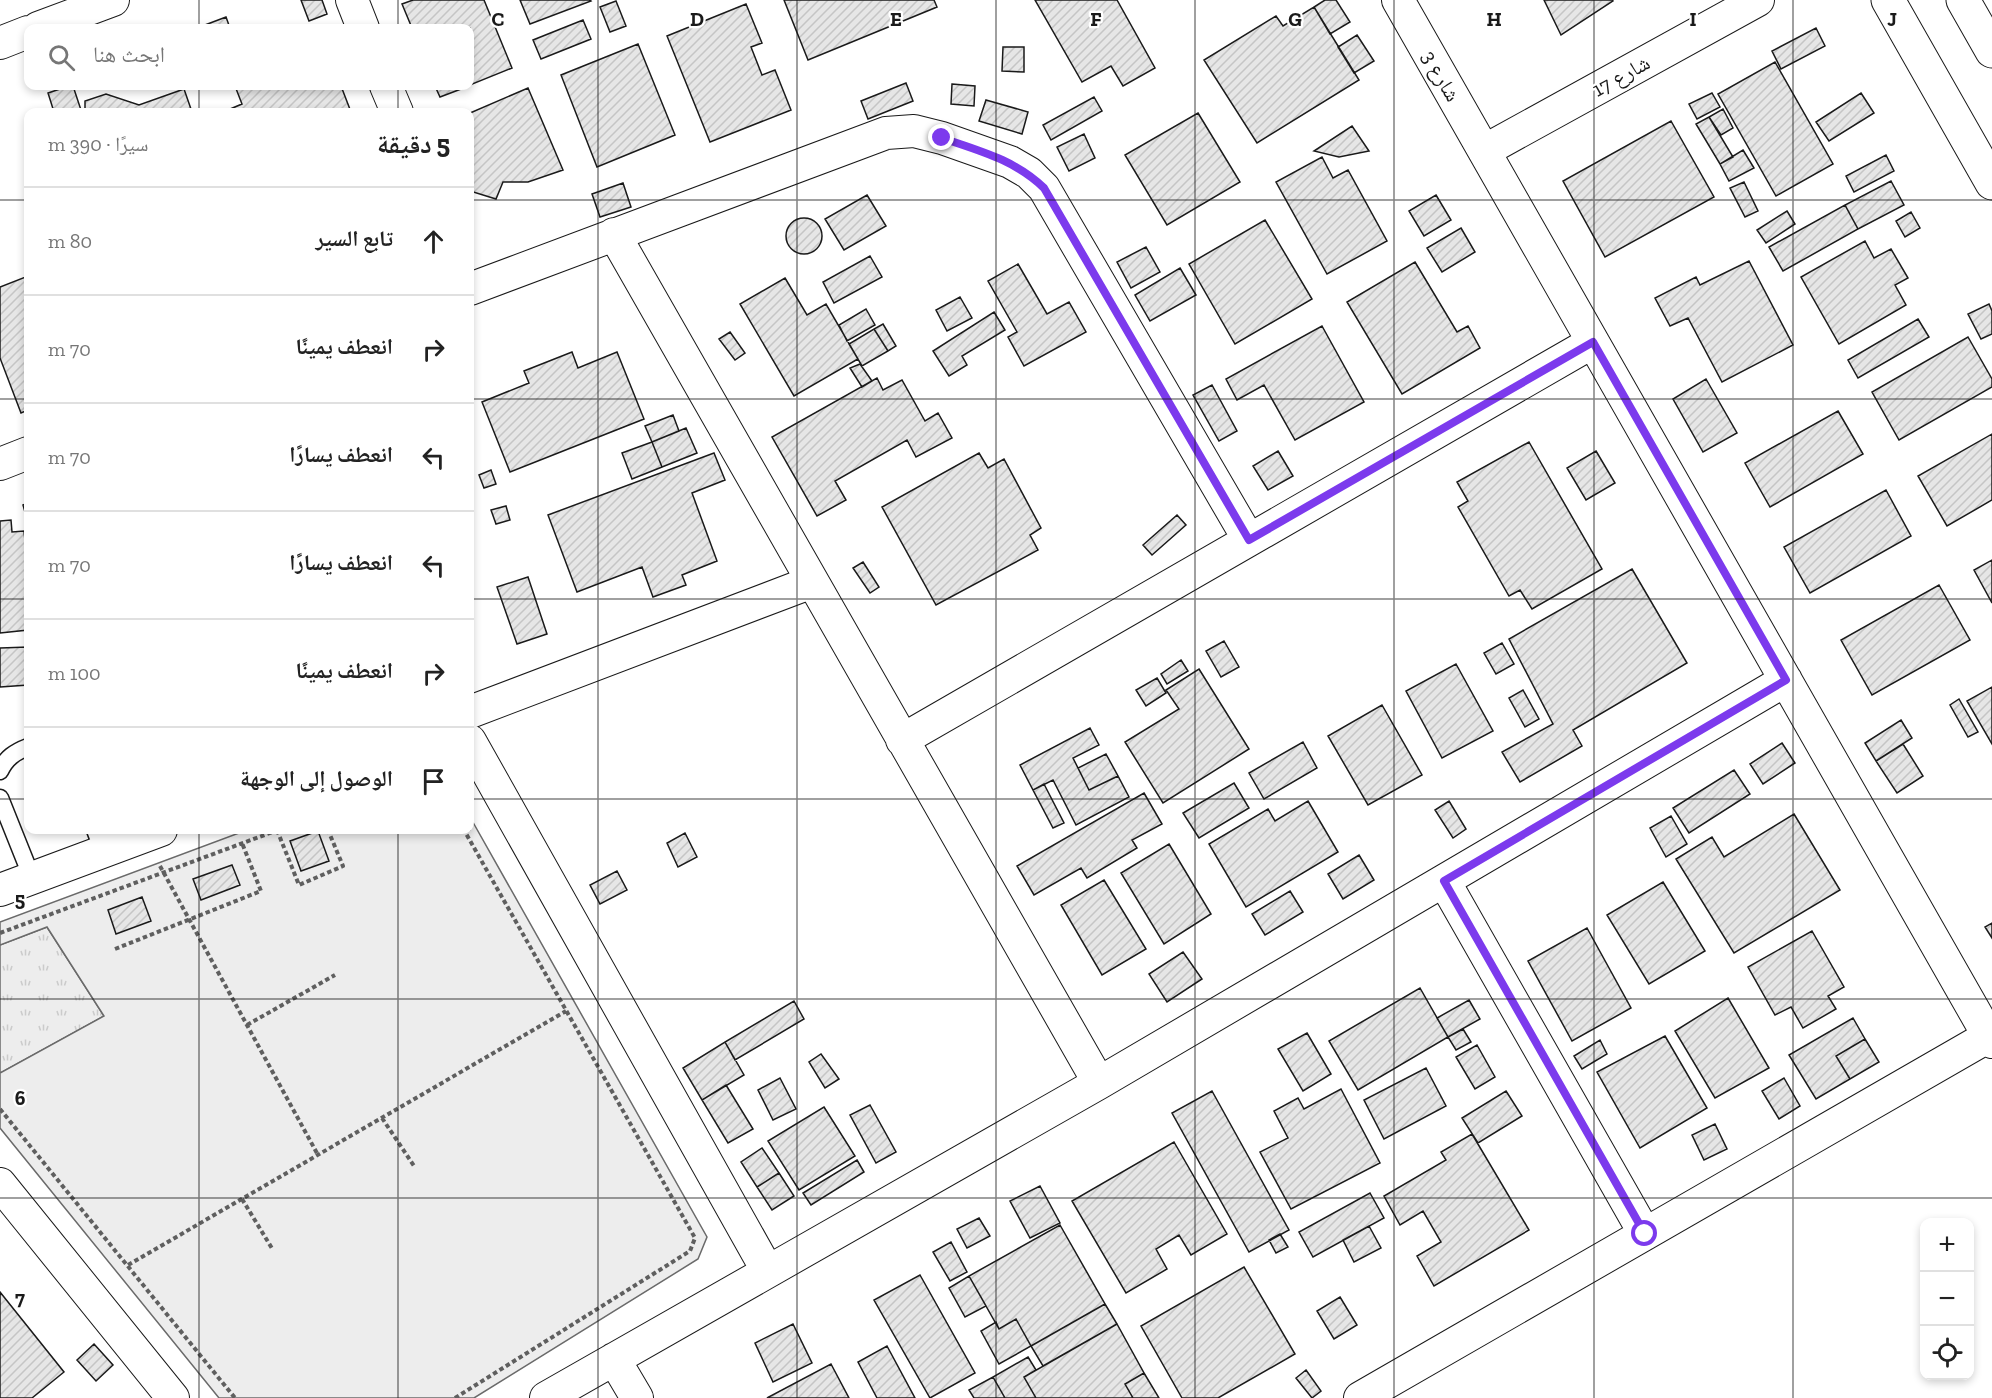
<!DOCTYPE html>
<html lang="ar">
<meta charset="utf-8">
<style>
:root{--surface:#fff;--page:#f6f6f6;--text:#222;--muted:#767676;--line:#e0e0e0}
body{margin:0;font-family:"Zilla Slab","Noto Naskh Arabic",serif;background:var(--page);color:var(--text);direction:rtl}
.controls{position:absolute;right:18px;bottom:18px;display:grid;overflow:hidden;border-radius:12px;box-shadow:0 3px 9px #0003}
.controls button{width:54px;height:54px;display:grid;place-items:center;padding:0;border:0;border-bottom:2px solid var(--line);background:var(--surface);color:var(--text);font:30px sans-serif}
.stop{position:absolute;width:18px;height:18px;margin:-14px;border:4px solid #7c3aed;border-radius:50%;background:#fff}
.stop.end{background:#7c3aed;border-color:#fff;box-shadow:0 2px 6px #0008}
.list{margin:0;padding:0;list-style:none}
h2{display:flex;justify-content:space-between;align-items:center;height:78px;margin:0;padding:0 24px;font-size:26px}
h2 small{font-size:20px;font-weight:400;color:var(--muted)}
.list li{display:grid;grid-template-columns:39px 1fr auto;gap:18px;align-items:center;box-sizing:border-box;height:108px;padding:0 24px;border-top:2px solid var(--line)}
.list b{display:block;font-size:22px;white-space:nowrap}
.list em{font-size:20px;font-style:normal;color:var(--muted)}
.icon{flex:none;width:33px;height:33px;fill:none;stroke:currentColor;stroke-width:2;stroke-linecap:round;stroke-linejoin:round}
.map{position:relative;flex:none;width:1992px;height:1398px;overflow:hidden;direction:ltr}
.search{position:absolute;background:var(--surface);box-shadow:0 3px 9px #0003;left:24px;top:24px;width:450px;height:66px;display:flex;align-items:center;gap:15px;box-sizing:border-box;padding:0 21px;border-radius:12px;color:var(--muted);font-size:22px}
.panel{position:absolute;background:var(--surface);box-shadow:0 3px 9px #0003;left:24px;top:108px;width:450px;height:726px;border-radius:12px;direction:rtl}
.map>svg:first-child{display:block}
</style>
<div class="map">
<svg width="1992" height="1398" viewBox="0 0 1992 1398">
<defs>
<pattern id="grass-tufts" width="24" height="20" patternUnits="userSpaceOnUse" patternTransform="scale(1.5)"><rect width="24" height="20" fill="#ededed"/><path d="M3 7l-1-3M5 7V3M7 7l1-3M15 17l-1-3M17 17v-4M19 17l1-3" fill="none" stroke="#cbcbcb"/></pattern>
<pattern id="building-hatch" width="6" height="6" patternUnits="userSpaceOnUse" patternTransform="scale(1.5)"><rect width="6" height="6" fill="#e6e6e6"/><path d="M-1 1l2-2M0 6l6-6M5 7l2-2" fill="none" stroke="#c5c5c5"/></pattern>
</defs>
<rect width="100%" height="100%" fill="#fff"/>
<path fill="url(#grass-tufts)" stroke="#6a6a6a" stroke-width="1.5" d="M47,927L104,1016L0,1073V945Z"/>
<path fill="#ededed" stroke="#6a6a6a" stroke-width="1.5" d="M470,817L707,1237L698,1259L474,1398H219L0,1128V1073L104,1016L47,927L0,945V922L247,830H470Z"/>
<path fill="url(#building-hatch)" stroke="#1a1a1a" stroke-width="1.5" d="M301,0H322L327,14L309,21Z
M413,0H484L512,68L470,85V28H412L402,4Z
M520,0H590L591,1L530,24Z
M784,0H934L937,7L808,60Z
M1035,0H1117L1155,68L1123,86L1111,66L1082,82Z
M1325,0H1336L1350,22L1330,34L1314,7Z
M1544,0H1612L1613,1L1561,35Z
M616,1L626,26L610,32L600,7Z
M746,4L762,43L751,47L762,75L775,70L791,110L710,142L667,36Z
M1314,7L1359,80L1257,143L1204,60L1276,16L1283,26Z
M226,17L230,28H197Z
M583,20L591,39L541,59L533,40Z
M1816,28L1825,46L1781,69L1772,51Z
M1357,35L1374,61L1354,73L1338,47Z
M638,44L675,135L597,167L561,75Z
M1003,47H1024V72L1002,71Z
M1775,62L1833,164L1776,196L1718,94Z
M906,83L913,101L868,119L861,101Z
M952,84L975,86L974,106L951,104Z
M69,86H73L81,110L54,112L48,93Z
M235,86H341L351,112H223L242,104Z
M435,86H469L440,97Z
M528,88L563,170L528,182H503L496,199L470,191V172L473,163L470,155V113Z
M184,89L192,112H85V101L106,94L139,105Z
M1712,93L1720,107L1697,119L1689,104Z
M1861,93L1874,113L1829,141L1816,122Z
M1094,97L1102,111L1051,140L1043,125Z
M986,100L1028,112L1022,134L979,121Z
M1723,109L1733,128L1721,135L1709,117Z
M1198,113L1240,182L1167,225L1125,155Z
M1709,117L1733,157L1720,164L1696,124Z
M1671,121L1714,197L1605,257L1563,181Z
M1352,126L1369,151L1339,157L1314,151Z
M1084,134L1095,158L1069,171L1057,147Z
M1743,150L1754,168L1729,181L1720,164Z
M1886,155L1894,171L1854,192L1846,176Z
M1322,157L1333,178L1348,170L1387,241L1327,274L1276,182Z
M1891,181L1904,205L1858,229L1845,205Z
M1744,182L1758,211L1745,217L1730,188Z
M623,183L631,207L600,217L592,194Z
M867,195L886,226L844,250L825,219Z
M1436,195L1451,220L1424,236L1409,211Z
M1845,205L1858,229L1783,271L1769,247Z
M1787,211L1795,224L1766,243L1757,230Z
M1911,212L1920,228L1905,237L1896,221Z
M786 236a18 18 0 1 1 36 0a18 18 0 1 1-36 0Z
M1265,220L1312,299L1235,344L1189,264Z
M1461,228L1475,252L1442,272L1427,248Z
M1865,241L1874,258L1891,249L1908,278L1895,285L1906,305L1839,344L1801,277Z
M1146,247L1160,272L1131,288L1117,262Z
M870,256L882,277L834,303L823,282Z
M1749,261L1793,345L1722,382L1688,318L1670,326L1655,298L1696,277L1700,285Z
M1415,262L1457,332L1468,326L1480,348L1402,394L1347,302Z
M1018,264L1047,314L1069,302L1086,332L1024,366L1008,337L1017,332L988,281Z
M1180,268L1196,295L1150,321L1135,295Z
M28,276V410L21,413L0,358V287Z
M785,278L807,315L826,304L858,359L794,396L740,304Z
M960,297L972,318L947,331L936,310Z
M1989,304L1992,311V334L1981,339L1968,314Z
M866,309L875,325L847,341L839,325Z
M994,312L1005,330L962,356L967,365L949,376L933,351Z
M1918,319L1929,337L1858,378L1848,360Z
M883,324L896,346L888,351L874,329Z
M1322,326L1364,402L1295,440L1264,385L1237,400L1226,379Z
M874,329L888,351L862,366L849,344Z
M730,332L745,353L735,360L719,339Z
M1968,337L1992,379V387L1899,440L1872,392Z
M572,352L578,368L617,352L644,419L510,472L482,402L529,383L524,371Z
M860,364L872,381L862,387L850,368Z
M877,378L883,390L902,380L925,421L938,413L952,438L916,457L907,440L835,481L846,500L817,516L772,437Z
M1706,379L1737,433L1703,452L1673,399Z
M1212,385L1237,431L1219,441L1193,395Z
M1838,411L1863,454L1770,507L1745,463Z
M673,415L679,431L652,442L645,426Z
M686,428L697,453L662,467L652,442Z
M1992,434V500L1947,526L1918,476Z
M652,442L662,467L632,479L622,453Z
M1529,442L1602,569L1532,609L1520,590L1509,596L1458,507L1468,501L1457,482Z
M1278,451L1293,476L1268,490L1253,466Z
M1596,451L1615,483L1586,500L1567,468Z
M714,453L725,480L692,493L717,561L682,575L686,585L653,597L642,567L577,592L548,515Z
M979,453L988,468L1004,459L1041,528L1030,535L1038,550L936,605L882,507Z
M491,470L496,484L484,488L479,475Z
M1886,490L1911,536L1810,593L1784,547Z
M28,503V523L23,505Z
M506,506L510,520L496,524L491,510Z
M1177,515L1186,525L1152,555L1143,545Z
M11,520L12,532L24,531L28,570V630L0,633V521Z
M1992,560V603L1974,570Z
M863,562L879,587L870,593L853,568Z
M1632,569L1687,663L1573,730L1582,746L1520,782L1502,752L1553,724L1509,639Z
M528,577L547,634L517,644L497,587Z
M1939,585L1970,640L1872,695L1841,640Z
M1224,641L1239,667L1221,677L1206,651Z
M1502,643L1514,664L1496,674L1484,653Z
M28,647V685L0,687V648Z
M1181,660L1188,671L1167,684L1161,674Z
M1456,664L1493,731L1442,758L1406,691Z
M1199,669L1249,749L1163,803L1125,742L1179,709L1166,690Z
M1157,678L1166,693L1146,706L1136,690Z
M1992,687V744L1967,701Z
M1523,690L1539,719L1525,727L1509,698Z
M1959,699L1978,732L1968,737L1950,705Z
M1382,705L1422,775L1368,805L1328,736Z
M1901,720L1912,738L1876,761L1865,743Z
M1090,728L1099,745L1073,758L1089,790L1118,776L1129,797L1076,825L1053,780L1033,790L1020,765Z
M1303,742L1317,768L1264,799L1249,773Z
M1782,743L1795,763L1763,784L1750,764Z
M1903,744L1923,776L1897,793L1876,761Z
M1106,754L1118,776L1089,790L1078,768Z
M1734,770L1750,794L1689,833L1673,808Z
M1234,783L1249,808L1199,838L1183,813Z
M1044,784L1064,823L1053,828L1033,790Z
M1144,793L1162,824L1132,840L1137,848L1087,878L1081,868L1034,895L1017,866Z
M1308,801L1338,852L1246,907L1209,844L1268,809L1275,821Z
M1449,801L1466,829L1453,838L1435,810Z
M1794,814L1840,890L1734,953L1676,859L1712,837L1724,857Z
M1671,816L1687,844L1666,857L1650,828Z
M318,831L329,861L301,871L290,841Z
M685,833L697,857L678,867L667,843Z
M1169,844L1211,914L1164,944L1121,873Z
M1359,855L1374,880L1343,899L1328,874Z
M232,865L240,885L201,900L193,879Z
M617,871L627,890L600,904L590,885Z
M1104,880L1146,949L1102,975L1061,905Z
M1663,882L1705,951L1649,984L1607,915Z
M1290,891L1303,912L1265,935L1252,914Z
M142,897L151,921L116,934L108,910Z
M1992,923V938L1985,927Z
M1587,928L1631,1008L1572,1041L1528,961Z
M1812,931L1844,987L1828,996L1836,1009L1803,1028L1791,1007L1775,1015L1748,967Z
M1183,952L1202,979L1167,1002L1149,974Z
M1420,988L1448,1037L1358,1090L1329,1041Z
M1728,998L1769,1068L1715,1098L1675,1031Z
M1469,1000L1480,1019L1448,1037L1437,1018Z
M794,1001L804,1019L735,1060L725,1042Z
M1853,1018L1865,1039L1836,1056L1850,1079L1816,1099L1789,1055Z
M1463,1029L1471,1042L1456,1050L1448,1037Z
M1307,1033L1331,1074L1303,1091L1278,1049Z
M1665,1036L1707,1108L1640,1148L1597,1072Z
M1865,1039L1879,1062L1850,1079L1836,1056Z
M1600,1040L1607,1054L1582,1069L1574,1056Z
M725,1042L744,1075L702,1100L683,1068Z
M1477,1045L1495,1077L1475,1089L1456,1057Z
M821,1054L839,1079L825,1088L809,1062Z
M1426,1068L1446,1106L1384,1139L1364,1100Z
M780,1078L796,1109L773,1120L758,1090Z
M1784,1078L1800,1106L1779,1119L1762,1091Z
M726,1085L753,1129L728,1143L702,1100Z
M1341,1089L1380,1163L1291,1209L1260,1152L1288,1138L1274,1111L1298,1098L1304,1109Z
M1212,1091L1289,1230L1249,1252L1172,1113Z
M1506,1091L1522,1116L1478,1143L1462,1118Z
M870,1105L896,1152L876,1163L850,1115Z
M824,1107L855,1156L799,1190L768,1141Z
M1715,1124L1727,1149L1704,1160L1692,1135Z
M1472,1134L1529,1230L1434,1286L1417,1256L1441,1242L1423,1211L1400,1225L1384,1196L1446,1160L1441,1152Z
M1174,1142L1227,1234L1191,1255L1179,1235L1156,1249L1167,1269L1126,1293L1072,1201Z
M762,1148L779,1173L757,1187L741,1162Z
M857,1160L864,1172L811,1205L803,1193Z
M779,1173L794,1196L772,1210L757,1187Z
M1040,1186L1060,1223L1030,1238L1010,1201Z
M1370,1193L1384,1218L1313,1257L1299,1232Z
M979,1218L990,1236L967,1248L957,1229Z
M1060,1225L1105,1304L1031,1346L1016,1319L999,1329L969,1276Z
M1369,1226L1381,1248L1354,1262L1343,1240Z
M1280,1234L1288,1247L1276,1253L1269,1240Z
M951,1242L967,1272L950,1281L933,1252Z
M1244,1267L1295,1354L1218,1398H1182L1141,1326Z
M920,1275L975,1373L930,1398L874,1300Z
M969,1276L986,1306L965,1317L949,1288Z
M0,1292L64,1372L32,1398H0Z
M1340,1297L1357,1325L1334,1339L1317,1311Z
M1105,1304L1117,1324L1043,1366L1031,1346Z
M1016,1319L1031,1346L999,1364L981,1331L996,1322L999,1329Z
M793,1324L812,1363L773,1382L755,1343Z
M1117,1324L1144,1373L1125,1384L1133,1398H1036L1024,1377Z
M94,1344L113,1365L96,1381L77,1360Z
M887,1346L915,1398H877L858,1362Z
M1028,1357L1036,1370L1024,1377L1036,1398H1005L993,1377Z
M831,1364L849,1398H767Z
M1306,1370L1321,1391L1312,1398L1296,1378Z
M1144,1373L1159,1398H1133L1125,1384Z
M993,1377L1005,1398H974L969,1390Z"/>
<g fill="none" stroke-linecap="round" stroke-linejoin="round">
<defs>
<path id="service" d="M0,771C6,758 15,752 28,747
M0,798L32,878
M95,830L103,851"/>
<path id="minor" d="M352,0L363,28
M1398,0L1992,1042
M38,28L113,0
M0,43L28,32
M386,86L397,112
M1484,151L1758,0
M614,234L1099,1083
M470,289L886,133L914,131L942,138L1010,162L1029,173L1044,188L1249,540
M0,464L28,453
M470,712L812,582
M902,740L1593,342
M470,741L767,1270
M1444,881L1645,1234
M0,890L161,830
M0,1184L173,1398
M614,1359L637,1398
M546,1398L1099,1083L1786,680
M1360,1398L1989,1036"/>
<path id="primary" d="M1888,0L1992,183
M1963,0L1992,51"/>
</defs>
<use href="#service" stroke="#1a1a1a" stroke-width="19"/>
<use href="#minor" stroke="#1a1a1a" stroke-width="34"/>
<use href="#primary" stroke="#1a1a1a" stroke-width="35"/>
<path stroke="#5f5f5f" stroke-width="4" stroke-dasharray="4.5 3" stroke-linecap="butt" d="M277,830L299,885L343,866L328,830
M160,866L318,1155
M0,933L278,830
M115,949L261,891L242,843
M247,1025L335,975
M0,1109L235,1398
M382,1118L414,1166
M242,1199L273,1250
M128,1265L566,1011
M455,1398L690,1251L695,1238L464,830"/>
<use href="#service" stroke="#fff" stroke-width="16"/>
<use href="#minor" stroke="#fff" stroke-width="32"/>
<use href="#primary" stroke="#fff" stroke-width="33"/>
</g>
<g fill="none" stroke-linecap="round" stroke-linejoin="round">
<path stroke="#7c3aed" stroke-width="8" d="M942,138C980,151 1015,160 1044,188L1249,540L1593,342L1786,680L1444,881L1645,1234"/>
</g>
<path fill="none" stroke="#1a1a1a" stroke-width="1.5" stroke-opacity="0.55" d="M199,0V28M398,0V28M598,0V1398M797,0V1398M996,0V1398M1195,0V1398M1394,0V1398M1594,0V1398M1793,0V1398M199,86V112M398,86V112M0,200H28M470,200H1992M0,399H28M470,399H1992M0,599H28M470,599H1992M0,799H28M470,799H1992M199,830V1398M398,830V1398M0,999H1992M0,1198H1992"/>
<g text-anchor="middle" stroke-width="4.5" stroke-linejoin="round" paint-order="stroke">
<g font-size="21" fill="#1a1a1a" stroke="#fff">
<text transform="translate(1441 76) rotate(60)" y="7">شارع 3</text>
<text transform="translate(1621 76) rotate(-29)" y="7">شارع 17</text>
</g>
</g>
<g font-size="20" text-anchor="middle" font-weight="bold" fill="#1a1a1a" stroke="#fff" stroke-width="4.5" stroke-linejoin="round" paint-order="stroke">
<text x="498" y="26">C</text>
<text x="697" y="26">D</text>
<text x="896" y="26">E</text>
<text x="1096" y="26">F</text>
<text x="1295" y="26">G</text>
<text x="1494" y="26">H</text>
<text x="1693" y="26">I</text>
<text x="1892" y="26">J</text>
<text x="20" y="906">5</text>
<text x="20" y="1105">6</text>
<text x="20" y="1305">7</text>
</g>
</svg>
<div class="controls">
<button>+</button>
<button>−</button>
<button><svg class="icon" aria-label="locate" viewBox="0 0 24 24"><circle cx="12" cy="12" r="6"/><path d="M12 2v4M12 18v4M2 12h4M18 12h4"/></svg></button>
</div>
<div class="stop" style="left:1645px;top:1234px"></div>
<div class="stop end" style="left:942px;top:138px"></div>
<div class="search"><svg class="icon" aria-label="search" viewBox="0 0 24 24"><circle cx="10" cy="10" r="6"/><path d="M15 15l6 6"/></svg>ابحث هنا</div>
<section class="panel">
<h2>5 دقيقة<small>سيرًا · 390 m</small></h2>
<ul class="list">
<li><svg class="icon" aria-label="ahead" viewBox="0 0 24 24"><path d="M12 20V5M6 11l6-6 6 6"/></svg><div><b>تابع السير</b></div><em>80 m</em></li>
<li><svg class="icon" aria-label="right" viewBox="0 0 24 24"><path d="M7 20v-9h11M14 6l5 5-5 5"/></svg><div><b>انعطف يمينًا</b></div><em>70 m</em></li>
<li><svg class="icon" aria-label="left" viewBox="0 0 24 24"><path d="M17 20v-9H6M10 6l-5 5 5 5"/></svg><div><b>انعطف يسارًا</b></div><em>70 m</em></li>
<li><svg class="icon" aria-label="left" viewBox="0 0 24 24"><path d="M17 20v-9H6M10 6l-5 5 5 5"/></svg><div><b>انعطف يسارًا</b></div><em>70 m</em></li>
<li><svg class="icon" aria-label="right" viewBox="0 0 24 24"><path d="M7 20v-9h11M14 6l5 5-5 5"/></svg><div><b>انعطف يمينًا</b></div><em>100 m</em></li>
<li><svg class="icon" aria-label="arrive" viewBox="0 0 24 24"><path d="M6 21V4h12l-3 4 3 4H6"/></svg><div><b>الوصول إلى الوجهة</b></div></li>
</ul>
</section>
</div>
